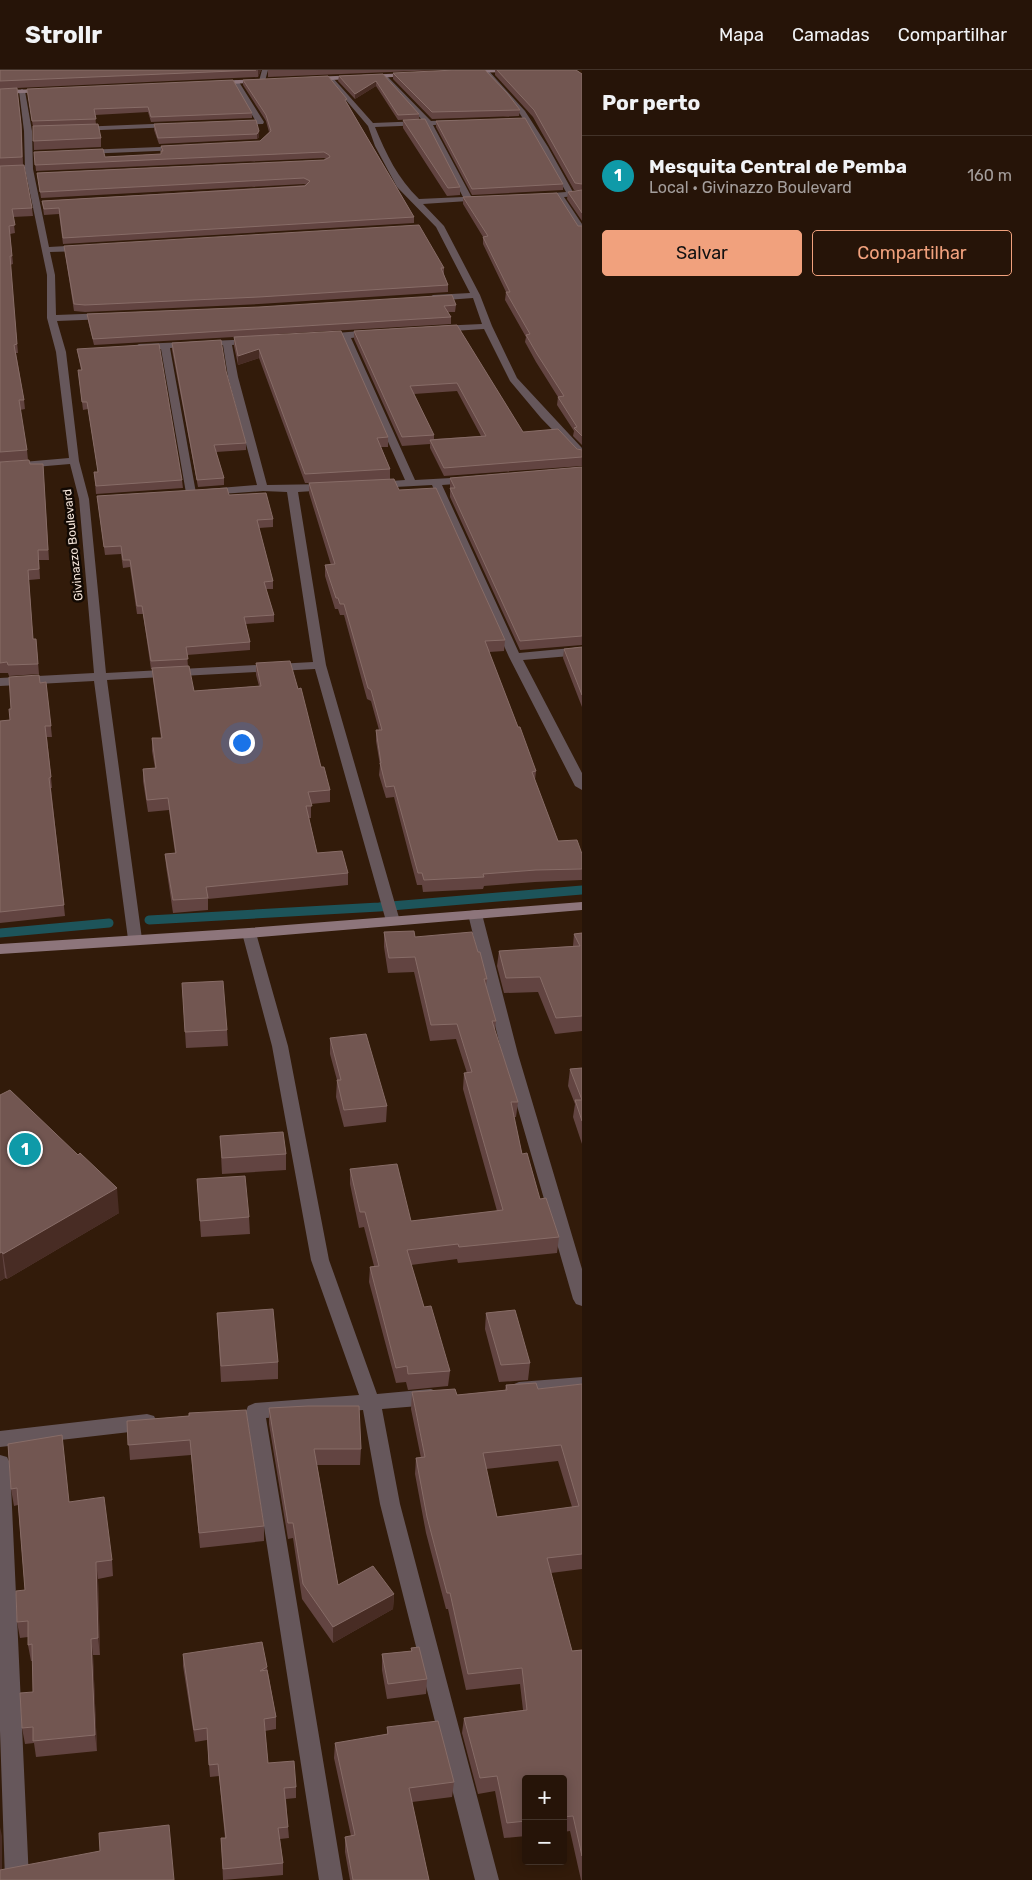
<!DOCTYPE html>
<html lang="pt">
<meta charset="utf-8">
<style>
:root{--surface:#261408;--page:#322116;--text:#f1f3f6;--muted:#a49e9c;--line:#423329;--accent:#f1a17d}
body{margin:0;font-family:Rubik,sans-serif;background:var(--page);color:var(--text)}
.controls{position:absolute;right:15px;bottom:15px;display:grid;overflow:hidden;border-radius:5px;box-shadow:0 2px 12px #0003}
.controls button{width:45px;height:45px;display:grid;place-items:center;padding:0;border:0;border-bottom:1px solid var(--line);background:var(--surface);color:var(--text);font:25px sans-serif}
.you{position:absolute;left:241px;top:672px;width:18px;height:18px;margin:-12px;border:4px solid #fff;border-radius:50%;background:#1a73e8;box-shadow:0 0 0 8px #1a73e833}
.badge{display:grid;place-items:center;width:32px;height:32px;border-radius:50%;background:var(--accent);color:#fff;font-size:16px;font-weight:700}
.pin{position:absolute;translate:-50% -50%;border:2px solid #fff;box-shadow:0 1px 5px #0006}
.list{margin:0;padding:0;list-style:none}
h2{display:flex;justify-content:space-between;align-items:center;height:65px;margin:0;padding:0 20px;font-size:21px}
h2 small{font-size:16px;font-weight:400;color:var(--muted)}
.list li{display:grid;grid-template-columns:32px 1fr auto;gap:15px;align-items:center;box-sizing:border-box;height:80px;padding:0 20px;border-top:1px solid var(--line)}
.list b{display:block;font-size:19px;white-space:nowrap}
.list p{margin:0;font-size:16px;white-space:nowrap;color:var(--muted)}
.list em{font-size:16px;font-style:normal;color:var(--muted)}
.actions{display:flex;gap:10px;padding:15px 20px}
.actions a{flex:1;padding:11px 0;border:1px solid var(--accent);border-radius:5px;text-align:center;font-size:18px;color:var(--accent)}
.actions .main{background:var(--accent);color:#111}
.map{position:relative;flex:none;width:582px;height:1810px;overflow:hidden}
header{display:flex;align-items:center;gap:30px;box-sizing:border-box;height:70px;padding:0 25px;background:var(--surface);border-bottom:1px solid var(--line)}
header strong{font-size:24px}
nav{display:flex;gap:28px;margin-inline-start:auto;font-size:18px}
main{display:flex}
aside{flex:1;background:var(--surface)}
.map>svg:first-child{display:block}
</style>
<header>
<strong>Strollr</strong>
<nav><a>Mapa</a><a>Camadas</a><a>Compartilhar</a></nav>
</header>
<main>
<div class="map">
<svg width="582" height="1810" viewBox="0 0 582 1810">
<rect width="100%" height="100%" fill="#321b0a"/>
<g fill="none" stroke-linecap="round" stroke-linejoin="round">
<path stroke="#1d545a" stroke-width="9" d="M149,850L379,837L582,820
M0,863L109,853"/>
<path fill="#66575b" fill-rule="evenodd" d="M262,0H268L265,11L262,13L259,11Z
M482,0H488L525,41L548,77L573,122H582V126L564,127L582,154V162H579L557,128H539L535,126L539,124L566,122L541,77L520,44Z
M385,4L431,51L457,50L461,52L457,54L433,55L471,126H483L487,128L483,130L423,134L444,156L480,225L492,256L517,308L582,378V387L578,386L541,348L510,311L484,259L438,262L433,259L438,256L482,254L473,228L433,231L429,228L433,225L470,223L436,157L397,117L375,76L368,56L328,9L333,8L373,53L423,51L383,7L382,6ZM426,55L463,127L419,129C398,109 386,84 375,57Z
M236,10L239,12L264,52L263,54L236,55L232,53L236,51L255,50L233,12Z
M22,19L25,21L32,61L33,99L49,177L84,175L88,178L84,181L50,182L55,205L56,245L108,243L112,246L108,249L57,251L66,282L79,391L89,429L106,603L313,592L287,422L263,421L207,425L202,422L207,419L257,415L228,307L223,275L170,278L196,423L191,426L186,423L161,279L139,280L134,277L139,274L256,269L258,271L253,274L232,275L238,307L267,415L329,414L334,417L329,420L298,422L326,595L400,851L398,854H388L386,851L315,599L107,610L142,869L140,872H130L128,869L94,611L0,616V608L94,603L79,429L70,394L0,400V394L69,388L56,282L47,248V205L25,99L24,61L19,21Z
M176,53V57H173L78,61L74,59L78,57Z
M184,76L185,78L181,80L84,84L80,82L84,80Z
M373,260L376,261V265L351,268L415,410L469,407L474,410L469,413L442,415L519,583L582,577V585L523,590L582,703V720L575,716L509,587L432,415L377,418L372,415L377,412L405,410L342,268L324,270L319,267L324,264Z
M475,840L480,841L482,844L518,984L582,1199V1236L576,1234L573,1229L502,984L468,844L470,841Z
M249,858L254,860L256,863L288,976L329,1190L377,1324L431,1319L438,1322L440,1327L438,1332L431,1335L382,1339L400,1434L499,1810H475L380,1434L363,1340L266,1348L343,1810H319L246,1341L248,1336L255,1333L359,1325L311,1190L272,976L242,863L244,860Z
M582,1307V1323L519,1328L512,1325L510,1320L512,1315L519,1312Z
M147,1344L154,1346L157,1352L154,1358L147,1360L0,1377V1361Z
M0,1385L7,1387L10,1393L29,1810H5L0,1661Z"/>
<path fill="#8d757b" fill-rule="evenodd" d="M467,0H516L513,2L465,3L464,2Z
M412,3L415,5L414,6L310,11L307,9L310,7Z
M262,9L264,10V12L215,15L212,13L215,11Z
M49,19L50,20L47,22L0,24V20Z
M582,832V840L249,868L0,884V874L249,858Z"/>
</g>
<path fill="#624441" fill-rule="evenodd" d="M0,0H261L258,7L17,18L22,61L23,95L32,138L33,146L13,147L15,163L10,164L13,194L10,195L18,283H16L24,330L25,339L20,340L27,380L28,390L0,392Z
M268,0H439L268,7Z
M495,0H576L582,4V151L567,129L568,122L581,121L574,120L533,47L495,5Z
M393,3L520,40L519,46L432,49L393,9Z
M383,4L419,44V49L398,50L376,16L355,29L338,11L339,6Z
M243,10L347,33L414,147V153L63,174L59,144L44,145L42,131L306,115L304,114L41,128L37,103L324,90L326,89L324,88L36,101L34,82L105,87L161,84V76L260,71L269,62L266,51L243,15Z
M27,19L252,43V48L151,52L148,42L95,45L96,54L101,68V77L34,80L33,57Z
M403,50L460,117V125L447,126L403,58Z
M436,51L563,114V120L472,125L436,57Z
M154,54L259,61V67L257,69L159,74L154,60Z
M463,127L578,156H582V375L573,366L574,361L557,335L558,327L536,292L525,272L526,267L505,230L506,222L483,174V167L463,134Z
M64,176L444,198V205L448,215V222L259,234L85,242L74,241Z
M456,235L455,242H448L451,247V254L278,264L388,367V377H381L390,399V409L399,420L505,570L504,581L489,582L518,657L536,701L535,710L558,771L582,784V810L535,812L484,816L483,819L423,822L422,815H417L394,727L386,728L379,705L380,695L376,671V660H379L371,631L367,629L344,545H340L338,539H335L325,506V495H331L309,423V413H305L259,288L238,295L234,276V267L94,275L88,251L87,244Z
M457,255L523,362L582,380V396L444,406L430,378V374L402,376L354,269V261ZM457,321L481,366L434,369V365L414,324Z
M172,273L226,301L246,373V380L216,382L224,408V415L198,417L172,280Z
M77,279L182,410L183,418L96,424L94,402H98L88,339L83,340L79,308L81,300Z
M0,392L30,394H43L49,490H39L40,509L29,510L33,569H36L39,604L9,606L8,603H0Z
M582,397V575L520,580L450,427V408Z
M229,425L273,449V457L259,458L273,511V519H266L274,545V552L246,554L250,572V580L187,585L188,596L194,621L259,616L256,605V593L298,619L321,697L330,720V732L311,734V748H309L317,783L348,803V815L208,829V840L173,843L166,796L165,784L175,783L169,740L148,742L143,711V699L155,698L152,681V668H161L153,610L152,599H151L143,544H137L130,497L123,498L121,484L105,485L97,426Z
M582,577V637L563,588L564,579Z
M46,612L52,667H47L52,718H51L65,846L0,853V651L10,650L11,639L40,613Z
M384,862L415,867L478,882L487,909L486,917L496,951L495,961L518,1032L516,1047H514L522,1084L540,1129L559,1167L557,1183L458,1193L457,1189L411,1195L424,1237L450,1301L448,1316L408,1320L406,1312L396,1313L369,1212L370,1197L374,1196L364,1157L359,1158L350,1114V1099L411,1151L497,1141L463,1019L464,1003H467L456,969L430,971L414,902L388,903L384,877Z
M582,863V961L555,964L538,922L504,923L497,896L499,881L573,876L574,864Z
M182,913L227,960L228,976L186,978Z
M330,968L387,1036L386,1052L344,1057L336,1027L337,1010L330,984Z
M582,998V1074L573,1047L575,1034L568,1016L570,999Z
M0,1025L119,1143L7,1209L5,1208L0,1211Z
M220,1066L286,1084V1100L222,1104Z
M197,1109L249,1147L250,1164L201,1167Z
M217,1243L278,1292V1309L221,1312Z
M486,1243L530,1293L528,1310L499,1312L485,1259Z
M582,1314V1499L551,1503L572,1581L582,1580V1810H581L570,1761L563,1762V1709H526V1766L504,1768L495,1721L478,1724L462,1663L464,1648L523,1640L520,1614L466,1620L448,1539H446L426,1463L415,1404L416,1388H421L411,1339L412,1322L457,1325L505,1320L506,1315L538,1319ZM558,1391L572,1437L497,1447L486,1399Z
M269,1338L361,1379L360,1395H317L338,1515L394,1524L393,1539L333,1573L302,1529L293,1468L288,1469L269,1354Z
M189,1346L264,1456V1471L200,1478L191,1385L130,1390L127,1351Z
M8,1374L70,1432L112,1490L113,1506L98,1509L100,1585H93L97,1681L36,1687L34,1673L25,1674L22,1658L33,1622V1591H31L28,1575V1567L20,1568L17,1552L25,1520L18,1435L14,1436L11,1419Z
M411,1578L427,1609L426,1624L387,1629L382,1600V1584L411,1581Z
M183,1584L267,1597L276,1647V1659L265,1661L268,1693L296,1717V1728L286,1729L288,1757L289,1768L280,1769L283,1793V1805L223,1810L221,1768H225L219,1706L210,1707L207,1670L195,1672L183,1596Z
M387,1657L454,1712L452,1727L412,1732L429,1810H350L345,1782V1767L351,1766L334,1688L335,1673L387,1665Z"/>
<path fill="#482c24" d="M258,0H261L258,7Z
M376,11V16L355,29V24Z
M259,61V67L257,69V64Z
M259,279V288L238,295V286Z
M117,1118L119,1143L7,1209L3,1184Z
M2,1182L5,1208L0,1211V1183Z
M96,1492L98,1509L100,1585L98,1568Z
M394,1524L393,1539L333,1573V1557Z
M91,1569L93,1585L97,1681L95,1665Z
M0,1757L2,1766V1810L0,1803Z"/>
<path fill="#725651" stroke="#876c67" fill-rule="evenodd" d="M0,0H256L0,11Z
M455,0H485L507,23L520,40L432,42L393,3Z
M497,0H576L582,4V114L575,113L534,40Z
M383,4L419,44L398,45L376,11L355,24L339,6Z
M328,6L347,29L345,30L414,147L63,168L59,138L44,139L42,131L305,116L310,111L304,108L40,122L37,103L324,90L330,87L329,85L324,82L35,95L34,82L103,79L105,87L161,84V81H163L161,76L260,71L271,61L266,45L243,10Z
M233,10L252,43L151,47L148,37L94,39L96,49L32,51L27,19Z
M17,18L21,54L22,87L0,88V19Z
M525,48L563,114L472,119L436,51Z
M425,49L460,117L448,118L403,50Z
M256,50L259,61L257,64L158,68L154,54Z
M98,54L101,68L33,71V56Z
M24,95L32,138L12,139L15,155L9,156L12,186H10L17,274L14,275L24,330H19L27,380L0,382V96Z
M582,120V143L568,122Z
M557,123L578,156H582V366L574,358L577,357L558,327L564,326L537,284L526,265L530,264L506,222H510L483,167L488,166L463,127Z
M419,155L444,198H441L448,215L259,227L85,235L74,234L64,176Z
M452,225L456,235L444,236L451,247L93,269L87,244L259,237Z
M457,255L523,362L558,359L577,379L582,380V387L444,398L430,370L486,366L457,313L410,316L434,365L402,367L354,261Z
M341,261L388,367L377,368L390,399L305,404L259,279L238,286L234,267Z
M221,270L226,301L246,373L214,375L224,408L197,410L172,273Z
M159,274L182,410L96,416L94,402H98L87,332H82L78,300H82L77,279Z
M29,390L30,394H43L48,480H38L39,499L28,500L33,569H36L38,594L8,595L7,592L0,593V392Z
M582,397V566L520,571L450,418H455L450,408Z
M394,409L399,420L436,418L505,570L485,571L518,657H520L536,701L532,702L558,771L577,770L582,784V799L536,800L483,804L484,807L424,810L422,803H418L394,716L386,717L380,693H381L376,660H382L371,620L368,618L344,534H340L338,528H336L325,495L335,494L309,413Z
M227,418L229,425L266,423L273,449L257,450L273,511L264,512L274,545L244,547L250,572L186,577L188,589L151,591L142,536H137L130,490H123L121,476L104,477L97,426Z
M582,577V625L564,579Z
M290,591L298,619L301,618L321,697H324L330,720L308,722L312,736H306L317,783L342,781L348,803L206,817L208,828L173,830L165,784L176,783L168,728L147,730L143,699L156,698L152,668H162L152,598L189,596L194,621L261,616L256,593Z
M39,605L40,613L46,612L51,656H45L51,707L49,708L64,835L0,842V651L10,650L9,639H11L9,607Z
M414,861L415,867L472,862L478,882H480L487,909H484L496,951H492L518,1032H511L522,1084L527,1083L540,1129L546,1128L559,1167L459,1177L458,1174L407,1180L424,1237L431,1236L450,1301L408,1304L407,1296L396,1298L370,1197L379,1196L365,1142H360L350,1099L397,1094L411,1151L503,1140L464,1003L472,1002L457,954L431,955L415,887L389,888L384,862Z
M582,863V946L556,948L540,907L506,908L499,881L580,876L574,864Z
M223,911L227,960L185,962L182,913Z
M366,964L387,1036L344,1040L337,1010H341L330,968Z
M582,998V1051L575,1030H582L570,999Z
M10,1020L78,1085L80,1083L117,1118L3,1184L2,1182L0,1183V1025Z
M283,1062L286,1084L222,1088L220,1066Z
M245,1106L249,1147L200,1151L197,1109Z
M273,1239L278,1292L221,1296L217,1243Z
M515,1240L530,1293L501,1295L486,1243Z
M536,1313L538,1319L582,1314V1484L547,1488L572,1581L582,1580V1786L573,1746L563,1747V1709H526V1751L507,1753L497,1706L480,1708L464,1648L527,1640L522,1598L468,1604L450,1523H447L427,1447L416,1388L425,1387L412,1322L455,1319L457,1325L507,1320L506,1315ZM561,1375L579,1436L497,1447L483,1383Z
M308,1336H359L361,1379H314L338,1515L373,1496L394,1524L333,1557L303,1514L293,1453H288L269,1338Z
M246,1340L264,1456L199,1463L190,1370L128,1375L127,1351L189,1346V1343Z
M62,1365L69,1432L104,1427L112,1490L96,1492L98,1568L91,1569L95,1665L33,1671V1657L22,1658L20,1623L33,1622L32,1574L28,1575V1551L17,1552L16,1521L25,1520L17,1418L11,1419L8,1374Z
M262,1572L267,1597L260,1601L267,1600L276,1647L264,1649L268,1693L294,1691L296,1717L284,1718L288,1757L278,1758L283,1793L223,1799L221,1768H226L218,1694L209,1695L207,1658L194,1660L183,1584Z
M419,1577L427,1609L388,1614L382,1584L412,1581L411,1578Z
M438,1651L454,1712L409,1718L429,1810H353L345,1767L355,1765L335,1673L388,1664L387,1657Z
M169,1755L174,1810H0V1800L100,1781L99,1763Z"/>
<g text-anchor="middle" stroke-width="5" stroke-linejoin="round" paint-order="stroke">
<g font-size="12" fill="#f7e7dc" stroke="#120903">
<text transform="translate(73 475) rotate(-96)" y="4">Givinazzo Boulevard</text>
</g>
</g>
</svg>
<div class="controls">
<button>+</button>
<button>−</button>
</div>
<div class="you"></div>
<div class="pin badge" style="left:25px;top:1079px;background:#0f9aa8">1</div>
</div>
<aside>
<h2>Por perto<small></small></h2>
<ul class="list">
<li><span class="badge" style="background:#0f9aa8">1</span><div><b>Mesquita Central de Pemba</b><p>Local · Givinazzo Boulevard</p></div><em>160 m</em></li>
</ul>
<div class="actions"><a class="main">Salvar</a><a>Compartilhar</a></div>
</aside>
</main>
